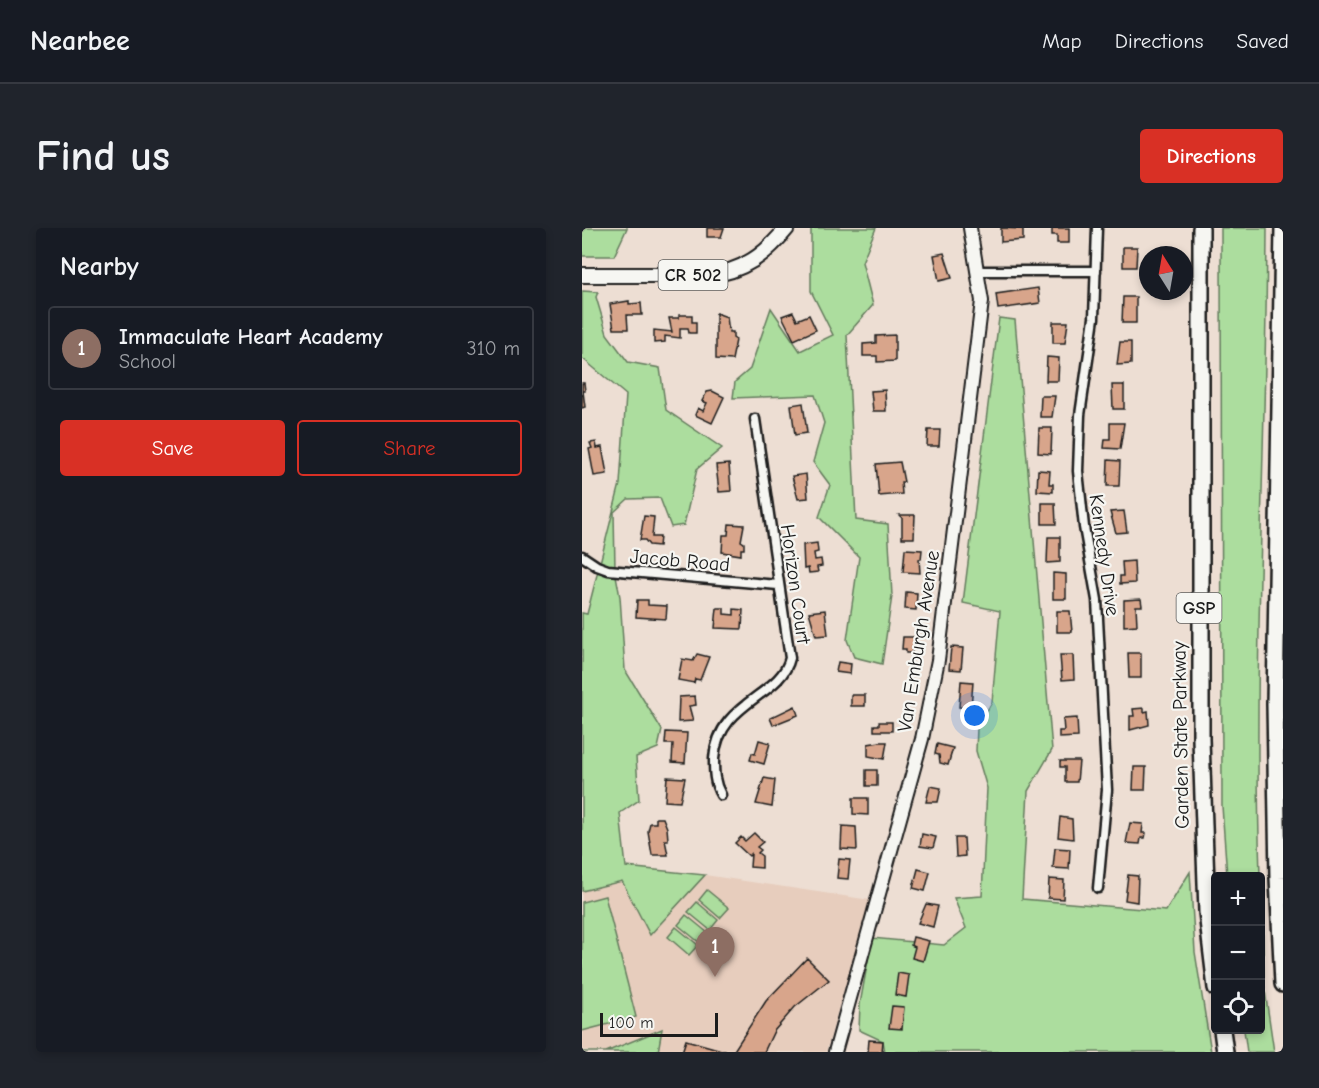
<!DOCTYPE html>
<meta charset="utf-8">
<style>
:root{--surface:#171b24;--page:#20242c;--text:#f1f3f6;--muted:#9ea1a6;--line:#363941;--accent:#d93025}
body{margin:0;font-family:"Comic Neue",sans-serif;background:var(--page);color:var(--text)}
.controls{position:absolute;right:18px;bottom:18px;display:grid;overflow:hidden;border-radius:6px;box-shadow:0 3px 9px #0003}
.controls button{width:54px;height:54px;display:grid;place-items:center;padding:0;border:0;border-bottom:2px solid var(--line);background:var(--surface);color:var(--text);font:30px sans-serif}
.compass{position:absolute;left:557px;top:18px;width:54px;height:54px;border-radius:50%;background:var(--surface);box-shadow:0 3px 9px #0003;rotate:349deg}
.scale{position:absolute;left:18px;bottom:15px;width:118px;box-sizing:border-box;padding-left:6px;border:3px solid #1c1c1c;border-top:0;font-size:16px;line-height:21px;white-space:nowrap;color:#1c1c1c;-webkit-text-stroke:4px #f6f6f2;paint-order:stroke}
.you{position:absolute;left:393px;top:488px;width:21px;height:21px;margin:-15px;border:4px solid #fff;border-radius:50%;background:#1a73e8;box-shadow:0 0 0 9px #1a73e833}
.badge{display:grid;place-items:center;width:39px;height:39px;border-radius:50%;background:var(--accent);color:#fff;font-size:20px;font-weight:700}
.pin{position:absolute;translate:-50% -50px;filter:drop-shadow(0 2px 3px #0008)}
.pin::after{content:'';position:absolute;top:32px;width:21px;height:18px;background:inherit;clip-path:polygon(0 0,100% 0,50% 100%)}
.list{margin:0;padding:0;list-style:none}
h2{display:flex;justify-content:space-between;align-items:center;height:78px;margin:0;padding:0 24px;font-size:26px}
h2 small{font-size:20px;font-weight:400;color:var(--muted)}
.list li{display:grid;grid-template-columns:39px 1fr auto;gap:18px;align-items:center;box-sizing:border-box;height:84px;margin:0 12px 12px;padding:0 12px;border:2px solid var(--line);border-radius:6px}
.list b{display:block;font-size:22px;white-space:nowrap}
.list p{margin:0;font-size:20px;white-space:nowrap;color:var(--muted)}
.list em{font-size:20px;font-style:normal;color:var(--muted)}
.actions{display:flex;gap:12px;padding:18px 24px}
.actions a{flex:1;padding:14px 0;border:2px solid var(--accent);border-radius:6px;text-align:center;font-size:21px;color:var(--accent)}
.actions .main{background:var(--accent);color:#fff}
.icon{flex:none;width:33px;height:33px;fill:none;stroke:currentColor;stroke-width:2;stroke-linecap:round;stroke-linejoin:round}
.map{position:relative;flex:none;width:701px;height:824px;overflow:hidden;border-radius:6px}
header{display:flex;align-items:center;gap:36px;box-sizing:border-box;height:84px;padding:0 30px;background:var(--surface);border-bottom:2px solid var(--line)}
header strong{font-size:28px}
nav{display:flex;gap:33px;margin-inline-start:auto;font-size:21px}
.intro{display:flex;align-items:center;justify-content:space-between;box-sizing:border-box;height:144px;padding:0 36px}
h1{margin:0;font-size:42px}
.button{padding:15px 27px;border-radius:6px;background:var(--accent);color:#fff;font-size:21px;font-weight:700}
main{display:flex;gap:36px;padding:0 36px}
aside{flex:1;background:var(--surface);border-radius:6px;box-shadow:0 3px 9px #0003}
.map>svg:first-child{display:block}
</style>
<header>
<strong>Nearbee</strong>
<nav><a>Map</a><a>Directions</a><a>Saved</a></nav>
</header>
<div class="intro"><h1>Find us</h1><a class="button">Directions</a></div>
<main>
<aside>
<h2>Nearby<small></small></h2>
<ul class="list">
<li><span class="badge" style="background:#8d6e63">1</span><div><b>Immaculate Heart Academy</b><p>School</p></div><em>310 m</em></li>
</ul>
<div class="actions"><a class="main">Save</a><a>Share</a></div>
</aside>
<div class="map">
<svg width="701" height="824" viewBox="0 0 701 824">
<rect width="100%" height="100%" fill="#edded3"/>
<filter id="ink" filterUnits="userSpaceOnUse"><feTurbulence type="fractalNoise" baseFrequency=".0167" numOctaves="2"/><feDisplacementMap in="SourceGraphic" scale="12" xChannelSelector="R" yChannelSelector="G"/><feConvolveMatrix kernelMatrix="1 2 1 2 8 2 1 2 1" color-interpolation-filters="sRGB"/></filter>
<g filter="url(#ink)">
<path fill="#e7cdbd" d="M123,647L288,672L244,824H76L80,801L24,824L0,822V663L40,653L68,707Z"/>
<path fill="#acdd9e" stroke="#647c5d" stroke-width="1.5" d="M4,0H45L32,28H0V4Z
M229,0H294L280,34L291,77L265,107L274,292L306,296L310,368L300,436L272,429L265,412L277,329L237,289L248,257L231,234L242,195L233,167L151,170L153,154L168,141L189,80L218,123L251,107L229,63Z
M639,0H685C684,216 671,432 678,648H645L640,578Z
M0,63L16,64L14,69L25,106L46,134L78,140L84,182L140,220L115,241L102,297L89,299L78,270L46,271L32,284L33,342L38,369L43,442L80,502L76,520L54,529L57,572L38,585L44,639L123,647L68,707L40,653L0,663V385L5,386L38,256L44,167L0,130Z
M417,90L433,92L470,522L446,563L440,671L584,683L608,644L613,724L629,824H303L301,813L277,802L278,776L290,710L362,717L384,700L372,670L400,668L405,560L394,523L395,500L410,474L418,383L381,375Z
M679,650L682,756L692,824H665L662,802H678Z
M125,662L147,680L138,690L117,672Z
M23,668L54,789L0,803V674Z
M115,674L136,692L128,702L106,684Z
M104,687L126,705L118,715L96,697Z
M94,699L116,717L107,727L86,709Z
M80,801L76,824H0H24Z"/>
<path fill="#d8a58b" stroke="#1c1c1c" stroke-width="1.5" d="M125,0H142L139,9H125Z
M419,0L441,1V12L419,14Z
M470,0H487V15H475V7H470Z
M541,19H555L554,39H541Z
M362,25L370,50L357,53L352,27Z
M456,60L458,75L416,81L414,66Z
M541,69H554V95H540Z
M47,73V76L59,75L60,87H45L46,101H32L28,76Z
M211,84L215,92L227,87L234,102L212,112L200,88Z
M134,85L145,89L147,104H151V110L154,112L150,132L134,131Z
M97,87H110V94H114V105H107L106,100H98V110L83,108V114L72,115V102L90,104L87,90H97Z
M471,94H486L483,115H471Z
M313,107V133L295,134V128H281V116L294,115V108Z
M538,114H549V136L535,137Z
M465,129L477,130L476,153H464Z
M0,155H2L3,163H1L3,179L0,180Z
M530,157H542V181H531Z
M303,162L304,183H291L289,163Z
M130,163L142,169L130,195L113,187L116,180L121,183L125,175L120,173L125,164Z
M459,168H473L470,189H458Z
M221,175L225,205L213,207L209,177Z
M528,195H542L538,221L522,220L523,211H528Z
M457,200H470L469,226L456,225Z
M346,202H358L357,218H345Z
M14,214L15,220L20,219L25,246L12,248L7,221L10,220L8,215Z
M526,232L538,233L537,258H525Z
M318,234L322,254H319L320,266L297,268L294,236Z
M147,236L149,263L137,264L134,237Z
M456,242L468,243L467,256H471V264L455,263Z
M224,246L226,270L216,271L210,248Z
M460,275H473L474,296H460Z
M542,283L545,304L534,305L528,284Z
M317,287H333L332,310H320V290Z
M62,288L72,289L70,309H78L77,318L67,317L63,312H58Z
M147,296L162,297L159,313L162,315V321H159V327L140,324L141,307H146Z
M466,309H478V334L465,335Z
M235,315L236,324L232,325L233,332L239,331L240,338L235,339L236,344L227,345L226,340L222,341L221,317Z
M323,321L340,322L339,331H337L338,345L321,344Z
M552,333L553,355L538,356V348H541L540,334Z
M471,345L484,346V371H471Z
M324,364L335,365L334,382L323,381Z
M559,371L560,378H554L555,397L542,398V372Z
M55,372H66V377L85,378L84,391L54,389Z
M135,380H142V386L152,387V381L161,382L160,401L133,400Z
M243,382L246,407L234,408L227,384Z
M475,383H488L490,404H475Z
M321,409H334V420H330V425H324V421H320Z
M369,419L381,420L379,442L367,441Z
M546,425H559V450H547Z
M115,426L127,429L118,452L113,451L112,455L96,452L100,431L111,433Z
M478,427H491L492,451L480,452Z
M256,434L269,436L268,446L254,444Z
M379,453L391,454L389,480L377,479Z
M269,467H283V478H269Z
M113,468L114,477L107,478L111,493L96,494L97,469Z
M213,478L216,487L191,497L188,490Z
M562,480V484L566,483L567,497L548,502V488H552L551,481Z
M495,490L496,509L477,510V503H482L481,491Z
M297,494H310V503H292V497H297Z
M84,504L105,505L103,535L90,534L91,516H83Z
M177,512L188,515L182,536L168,532L170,525L173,526Z
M298,514H305L302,531L286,528V516Z
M355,516L371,520L366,537L358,535L357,527L353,526Z
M478,533H497L495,554H483V539H478Z
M552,539H564L563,562H551Z
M284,542H295V558H284Z
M85,549L103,550L98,574L83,573Z
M182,550L193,552L190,579L174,576Z
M348,558L359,560L356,574H344Z
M271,570H286V587L271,586Z
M478,589L490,591L491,611L476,609Z
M74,590H81L85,600L86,612H83L86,627H70L66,603L68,595H74Z
M548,595L561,596L560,605H564L563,610H559L558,616L544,615Z
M260,598L274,599L275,622L259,621Z
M172,605L181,614L175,619L179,622L176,625L180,628V640L168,639L169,626L167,628L153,615L159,609L163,613Z
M340,606L354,609L351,620L338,618Z
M373,610H382L383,628L374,629Z
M473,620L488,621L487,641L471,640Z
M257,631L268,632L266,651L255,650Z
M336,641L348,644L343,663L331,660Z
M546,647L556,648L555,674L543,672Z
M467,651L482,652L481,671L466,670Z
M344,676L356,678L351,699L336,695Z
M331,709L347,713L341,733L330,730L333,719L329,717Z
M225,730L247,752L213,779L192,803L182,824H151L184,773Z
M316,745L327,747L324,769L313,767Z
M310,778L322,779L320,801L307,800Z
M104,812L147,824H100Z
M287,812L301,813L300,824H286Z"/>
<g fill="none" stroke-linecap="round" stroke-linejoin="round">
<defs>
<path id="street" d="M515,0L512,90L498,187L496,243L502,299L515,372L525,562L516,660
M396,43H514
M0,328L15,338L26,342L196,357
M139,567C132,555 132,544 132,531C136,473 199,469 208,430L173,191"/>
<path id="secondary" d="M253,824L340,511L356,432L400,73L388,0"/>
<path id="primary" d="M0,47H126C161,44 184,26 205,0"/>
<path id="highway" d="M619,0V511L625,684L634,760
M701,0L693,476L696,650L701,756
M640,802L643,824"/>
</defs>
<use href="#street" stroke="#1c1c1c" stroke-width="13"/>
<use href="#secondary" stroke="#1c1c1c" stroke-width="16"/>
<use href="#primary" stroke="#1c1c1c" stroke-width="18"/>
<use href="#highway" stroke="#1c1c1c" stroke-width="20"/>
<use href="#street" stroke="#f6f6f2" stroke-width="8"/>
<use href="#secondary" stroke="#f6f6f2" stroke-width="12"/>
<use href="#primary" stroke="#f6f6f2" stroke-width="14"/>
<use href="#highway" stroke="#f6f6f2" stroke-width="15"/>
</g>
</g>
<g text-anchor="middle" stroke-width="4.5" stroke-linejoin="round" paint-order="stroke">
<g fill="#f6f6f2" stroke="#5d5d5c" stroke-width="1.5">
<rect x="76.5" y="32" width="69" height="30" rx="4.5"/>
<rect x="594.5" y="365" width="45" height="30" rx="4.5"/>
</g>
<g font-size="18" font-weight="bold" fill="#1c1c1c">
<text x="111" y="53">CR 502</text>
<text x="617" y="386">GSP</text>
</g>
<g font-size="20" fill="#1c1c1c" stroke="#f6f6f2">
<text transform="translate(523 327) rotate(82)" y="7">Kennedy Drive</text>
<text transform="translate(98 332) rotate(5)" y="7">Jacob Road</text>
<text transform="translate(214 356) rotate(82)" y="7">Horizon Court</text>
<text transform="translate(336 413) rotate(-81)" y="7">Van Emburgh Avenue</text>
<text transform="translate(598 507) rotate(-91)" y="7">Garden State Parkway</text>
</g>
</g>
</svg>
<div class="controls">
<button>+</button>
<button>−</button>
<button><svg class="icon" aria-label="locate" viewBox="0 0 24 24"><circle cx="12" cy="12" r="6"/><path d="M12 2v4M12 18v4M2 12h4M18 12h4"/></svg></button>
</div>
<svg class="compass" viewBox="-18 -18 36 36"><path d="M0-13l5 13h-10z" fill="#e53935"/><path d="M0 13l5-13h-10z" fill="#9ea1a6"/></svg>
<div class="scale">100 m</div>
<div class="you"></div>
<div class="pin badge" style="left:133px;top:749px;background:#8d6e63">1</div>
</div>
</main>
